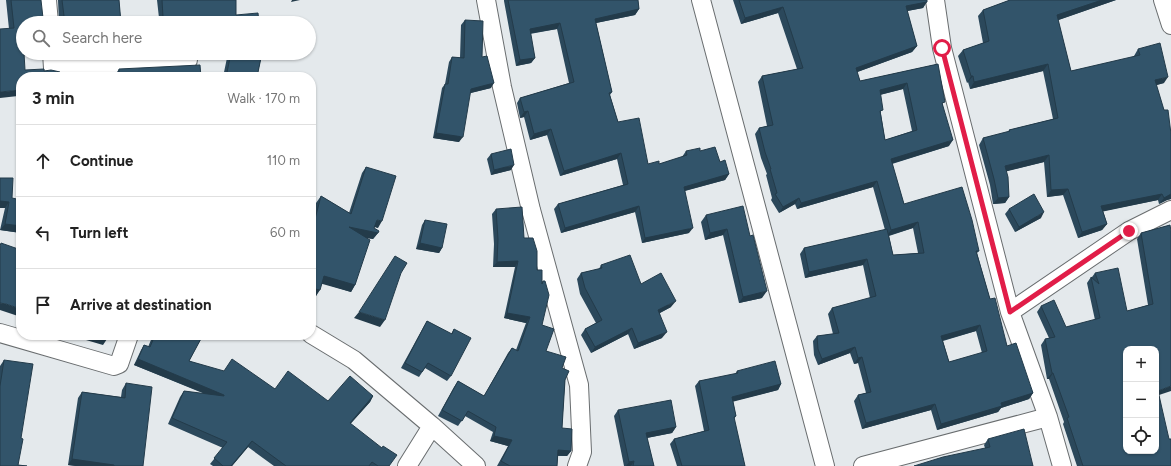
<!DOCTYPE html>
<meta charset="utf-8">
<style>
:root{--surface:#fff;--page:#f6f6f6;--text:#222;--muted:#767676;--line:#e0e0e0}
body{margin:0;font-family:Figtree,sans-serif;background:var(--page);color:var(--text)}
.controls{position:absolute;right:12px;bottom:12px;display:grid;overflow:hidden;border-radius:8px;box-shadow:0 1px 3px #0004}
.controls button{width:36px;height:36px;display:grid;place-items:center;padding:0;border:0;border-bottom:1px solid var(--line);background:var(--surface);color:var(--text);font:20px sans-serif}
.stop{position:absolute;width:12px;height:12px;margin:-9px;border:3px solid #e11d48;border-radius:50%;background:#fff}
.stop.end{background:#e11d48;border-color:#fff;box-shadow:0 1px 4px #0008}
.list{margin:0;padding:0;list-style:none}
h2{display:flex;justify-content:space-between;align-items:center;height:52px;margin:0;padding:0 16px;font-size:17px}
h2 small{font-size:13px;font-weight:400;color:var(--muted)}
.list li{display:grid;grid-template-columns:26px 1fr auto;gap:12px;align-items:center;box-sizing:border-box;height:72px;padding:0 16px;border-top:1px solid var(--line)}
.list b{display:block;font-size:15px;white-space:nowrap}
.list em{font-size:13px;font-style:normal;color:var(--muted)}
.icon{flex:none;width:22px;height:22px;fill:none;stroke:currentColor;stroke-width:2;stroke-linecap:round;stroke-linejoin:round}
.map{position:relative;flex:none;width:1171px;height:466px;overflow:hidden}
.search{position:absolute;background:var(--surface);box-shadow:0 1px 3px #0004;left:16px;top:16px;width:300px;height:44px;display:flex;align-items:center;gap:10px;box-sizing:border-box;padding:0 14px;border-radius:22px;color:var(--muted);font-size:15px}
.panel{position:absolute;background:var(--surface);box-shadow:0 1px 3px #0004;left:16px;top:72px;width:300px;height:268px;border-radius:16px}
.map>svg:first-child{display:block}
</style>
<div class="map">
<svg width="1171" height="466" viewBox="0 0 1171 466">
<rect width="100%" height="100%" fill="#e4e9ec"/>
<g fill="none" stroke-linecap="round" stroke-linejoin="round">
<defs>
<path id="street" d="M47,0L49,23
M486,0L502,87L531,210L579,385L582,452L577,466
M701,0L825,466
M935,0L942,48L1010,312L1048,417L1062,466
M1163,0L1171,25
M52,53L53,68L188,60
M1010,312L1129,231L1171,210
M0,333L114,366L119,364L129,335
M311,334L354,360L432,426L476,466
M407,466L432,426
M863,466L1048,417"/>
</defs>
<use href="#street" stroke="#696d6f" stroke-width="20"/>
<use href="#street" stroke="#fff" stroke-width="18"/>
</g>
<path fill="#2b485b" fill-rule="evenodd" d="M6,0H41L38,54L24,56L21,77V120L9,29Z
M58,0H119L121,23H59Z
M157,0H236V15L259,23L159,18Z
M504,0H638L639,9L635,15L596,23L612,92L610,95L618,122L648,164H659L682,157L686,151H700L720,162L729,174L725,180L685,191L689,233L642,243L635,212L561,233L554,209L558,204L623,185L617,159L560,176L547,135L530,140L524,117L520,118L517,103L520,98L569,83L557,29L530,34L535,58L531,63L516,66L504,1Z
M733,0H927L923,8L907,11L917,46L912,52L857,72L860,81L938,64L943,106L949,146L892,164L904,204L979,251L977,253L990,299L1007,346L1033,393L1029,399L1001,408L998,412L937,430L931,410L862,429L854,401L858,395L866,393L858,363L854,364L850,353L818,365L814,355L813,341L817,336L833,334L828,314L832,308L870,298L863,265L805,278L800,254L804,248L885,230L873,187L797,209L795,204L779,213L771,200L772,198L766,175L767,174L761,158L755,134L759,128L767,126L758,82L762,76L797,69L778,13L741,24ZM903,89L912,131L885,140L881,114L880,95ZM913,228L918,253L893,255L889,236ZM976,331L982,353L949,362L943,341Z
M1010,0H1116L1058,20L1071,71L1134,57V56L1138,49L1164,83L1156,85L1171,134V199L1167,200L1159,204L1158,200L1103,211L1107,224L1102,230L1078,238L1063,195L1047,197L1044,162L1006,171L1009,197L1005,203L993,204L990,185L979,145L983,138L1008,132L1009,130L1053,119L1043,71L970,89L968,82L967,83L958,56L963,50L983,43L978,16L983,10Z
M150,19L151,23H147Z
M465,20L482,57L491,88L470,93L459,142L433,138L442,88L445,84L449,62L452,57L460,58L461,25Z
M228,53H262L257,77H223Z
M119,69L201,77H115V75Z
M491,154L511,170L491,175L487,159Z
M366,167L378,228L375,227L374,228L378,233L373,239L367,238L355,285L351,292L322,283L316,296L311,295V222L316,203L321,196L349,213L362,173Z
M0,178L12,198L21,233L0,230L5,208H0Z
M496,209L524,238L542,282L543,281L542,325L546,351L562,368L565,380L562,428L571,451L567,456H558L557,466H497L508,446L490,441L493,432L465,416L458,426L438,416L454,387L458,381L484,396L508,353L512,348L516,350L526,323L504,318L515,267H493L494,244L492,214Z
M1009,209L1041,218L1015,232L1005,214Z
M706,215L750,236L762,298L739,303L723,235L705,240L701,222Z
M425,220L442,248L439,253L416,249L422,225Z
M1170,225L1159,395L1171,466H1077L1063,424L1064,422L1049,379H1047L1041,345L1045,339L1049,338L1037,312L1041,306L1066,327L1095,320L1087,283L1091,277H1092L1095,273L1127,311L1148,305L1137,239L1141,233Z
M601,265L641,284L671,307L660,313L662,338L634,349L628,334L591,353L581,335L585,329L596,323L580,294L577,279L581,273L599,269Z
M427,321L451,334L454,329L451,376L447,381L425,368L419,377L401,368L424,326Z
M153,335H203L189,361L275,389L328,401L373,396L370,402L350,424L389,466H274L248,447L232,466H213L210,464L223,448L168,424L180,397L184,391L205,394L134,365L141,350L144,345L148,347Z
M4,360L21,438L18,465L0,466V366Z
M737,371L781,384L778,390L733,401L736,416L734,419L745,466H677L670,444L674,439L704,431L695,386L699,381L735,374Z
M126,383L143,466H76L68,465L78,398L82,392L121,397L122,390Z
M618,410L676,427L672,433L647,438L654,466H624L614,416Z
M988,439L1033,466L985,448L984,445Z"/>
<path fill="#233b4a" d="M292,0H300L291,2Z
M1102,0H1116L1053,22L1057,15Z
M927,2L923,8L902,12L906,6Z
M783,7L778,13L741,24L745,18Z
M639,9L635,15L591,24L595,19Z
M560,23L557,29L526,34L530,29Z
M917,46L912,52L852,74L856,68Z
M23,53H39L38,54L19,56Z
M535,58L531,63L516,66L520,60Z
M1048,64L1043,71L970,89L974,82Z
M971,76H973L968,82L967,83Z
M1168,77L1164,83L1150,87L1155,80Z
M494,83L491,88L467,94L471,89Z
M907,83L903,89L875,96L880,90Z
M21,90V91L18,96L0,98V92Z
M528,111L524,117L520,118L524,112Z
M551,129L547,135L530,140L534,134Z
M436,133L463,137L459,142L433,138Z
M953,140L949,146L887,165L891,159Z
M621,153L617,159L560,176L564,171Z
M1049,155L1044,162L1000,173L1005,166Z
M514,165L511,170L491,175L494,170Z
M729,174L725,180L680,192L684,187Z
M877,181L873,187L797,209L801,203Z
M1068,189L1063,195L1047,197L1051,190Z
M1162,194L1158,200L1096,213L1101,206Z
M1171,194V199L1167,200L1159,204L1164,198Z
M1009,197L1005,203L993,204L998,198Z
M799,198L795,204L779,213L783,207Z
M0,201L9,202L5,208H0Z
M639,206L635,212L561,233L565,228Z
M1044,212L1041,218L1015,232L1019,227Z
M377,220L382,221L378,228L372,226Z
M918,222L913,228L887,236L891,230Z
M5,224L21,226V233L0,230Z
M1107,224L1102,230L1078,238L1082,232Z
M349,227L378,233L373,239L345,234Z
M693,228L689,233L642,243L645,238Z
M727,229L723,235L705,240L710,233Z
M420,243L442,248L439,253L416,249Z
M867,259L863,265L805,278L809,272Z
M518,261L515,267H493L497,262Z
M324,276L355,285L351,292L319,283Z
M311,288L320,290L316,296L311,295Z
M767,291L762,298L739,303L743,297Z
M676,301L671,307L654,316L658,310Z
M0,303L6,304L21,309V317L0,310Z
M359,312L385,320L380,327L354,318Z
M507,313L530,317L526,323L504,318Z
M980,325L976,331L937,342L941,336Z
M632,328L628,334L591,353L595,347Z
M667,332L662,338L634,349L638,343Z
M69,335H93L107,339L103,345Z
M855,347L850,353L818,365L822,359Z
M862,357L858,363L854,364L858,358Z
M138,359L224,395L221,400L134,365Z
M1052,373H1053L1049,379H1047Z
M781,384L778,390L728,403L732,397Z
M1171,386V391L1156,396L1158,391Z
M1033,393L1029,399L1001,408L998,412L937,430L941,424L1001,403Z
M373,396L370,402L346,429L350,423Z
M935,404L931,410L862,429L866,423Z
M676,427L672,433L641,439L646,433Z
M494,436L512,440L508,446L490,441Z
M252,441L248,447L232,466H231Z
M558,450L571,451L567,456L554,455Z
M72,459L114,465L113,466H76L68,465Z
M634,461L631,466H626L629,462Z"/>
<path fill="#32546a" stroke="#233b4a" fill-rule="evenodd" d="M11,0H41L43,18L45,23H23V53H24L25,70L44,69V71L51,70L60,72L61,77H21V90L0,92V29L14,28Z
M62,0H119L121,23H61L63,22L64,16Z
M162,0H236V15L258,13L259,23H151L150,19L163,17Z
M508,0H638L639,9L595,19L612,92L609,93L618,122L639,118L648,164L659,161V164L687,155L686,151L700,148V151L715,147L720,162L725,160L729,174L684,187L693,228L645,238L639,206L565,228L558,204L628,184L621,153L564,171L551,129L534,134L528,111L524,112L520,98L574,82L560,23L530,29L535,58L520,60Z
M739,0H927V2L906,6L917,46L856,68L860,81L938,64L945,102L942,103L953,140L891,159L904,204L962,187L972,220L979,251H976L990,299L995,298L1007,346L1016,343L1033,393L1001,403L1002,406L941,424L935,404L866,423L858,395L871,392L862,357L858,358L855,347L822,359L818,349L817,336L839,333L832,308L876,296L867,259L809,272L804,248L887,229L893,255L924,253L918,222L891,230L877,181L801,203L799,198L783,207L775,194L777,193L770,169H771L765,152L759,128L773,125L762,76L803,68L783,7L745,18ZM907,83L917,130L885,140L880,111L883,110L880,90ZM980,325L987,351L949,362L941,336Z
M1010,0H1102L1057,15L1071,71L1140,55L1138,49L1160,43L1168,77L1155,80L1164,110H1168L1171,134V194L1164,198L1162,194L1101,206L1107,224L1082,232L1068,189L1051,190L1049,155L1005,166L1008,177L1009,197L998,198L994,179L983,138L1010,131L1009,130L1058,118L1048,64L974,82L973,76H971L963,50L989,41L983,10Z
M465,20L483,21L482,57L487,56L494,83L471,89L463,137L436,133L445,84H448L452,57L464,58Z
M231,53H262L257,77H226Z
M200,65L201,77H112L119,76V69Z
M511,149L514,165L494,170L491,154Z
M366,167L396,176L382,221L377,220L374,228L379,231L378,233L349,227L370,240L355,285L324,276L320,290L311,288V234L321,196L351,214Z
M0,178H13L12,198L21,200V226L5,224L9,202L0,201Z
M1034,194L1044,212L1019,227L1009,209Z
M743,206L750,236L753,235L767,291L743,297L727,229L710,233L706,215Z
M522,207L524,238H533L537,251V270H542V284L543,281H545L549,295L542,325L554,329L546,351L566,357L562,368L569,371L565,380L562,428L572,429L571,451L558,450L557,466H510L501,461L512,440L494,436L496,427L468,411L462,421L442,410L458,381L484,396L512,348L518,351L530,317L507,313L518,261L497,262L498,239L496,209Z
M425,220L447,224L442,248L420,243Z
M1170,225L1171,231V386L1158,391L1169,439H1171V466H1083L1067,418L1069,417L1053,373H1052L1045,339L1055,337L1041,306L1054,300L1066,327L1100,318L1091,277L1099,284L1095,273L1118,268L1127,311L1153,304L1141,233ZM1126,349H1156V451H1126Z
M1,243L21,250V309L6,304L0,303V246Z
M630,255L641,284L661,273L676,301L658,310L667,332L638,343L632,328L595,347L585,329L602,320L585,288L581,273L602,268L601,265Z
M395,256L407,263L401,273L385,320L359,312Z
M427,321L452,334L454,329L471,338L451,376L428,363L422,372L405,363Z
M93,335H108L107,339Z
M155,335H203L189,361L224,371L232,359L275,389L288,371L328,401L350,376L373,396L350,423L382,448L383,446L397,455L389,466H378L372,462L369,466H286L252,441L231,466H223L214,458L227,442L172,418L184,391L224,396V395L138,359L144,345L150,347Z
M4,360L33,364L21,438L23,439L18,465L27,466H0V386Z
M775,361L781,384L732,397L736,416L734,417L745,466H682L674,439L709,430L699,381L738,373L737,371Z
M126,383L152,387L143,466H114V465L72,459L82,392L125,398Z
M671,400L676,427L646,433L654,466H633L634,461L629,462L618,410Z
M1024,429L1033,466H914L943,457L990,447L988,439Z"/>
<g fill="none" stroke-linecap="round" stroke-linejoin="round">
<path stroke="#e11d48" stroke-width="5" d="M942,48L1010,312L1129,231"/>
</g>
</svg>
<div class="controls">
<button>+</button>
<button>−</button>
<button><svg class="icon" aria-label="locate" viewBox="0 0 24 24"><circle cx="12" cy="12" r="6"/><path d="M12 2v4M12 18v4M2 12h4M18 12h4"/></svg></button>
</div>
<div class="stop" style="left:942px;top:48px"></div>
<div class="stop end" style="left:1129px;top:231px"></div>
<div class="search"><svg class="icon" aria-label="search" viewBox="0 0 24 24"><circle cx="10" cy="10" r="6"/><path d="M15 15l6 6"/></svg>Search here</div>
<section class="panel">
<h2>3 min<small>Walk · 170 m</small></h2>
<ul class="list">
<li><svg class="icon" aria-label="ahead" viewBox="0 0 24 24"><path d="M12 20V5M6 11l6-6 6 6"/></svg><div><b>Continue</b></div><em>110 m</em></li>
<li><svg class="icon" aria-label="left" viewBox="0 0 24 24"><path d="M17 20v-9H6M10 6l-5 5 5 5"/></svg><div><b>Turn left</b></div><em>60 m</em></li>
<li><svg class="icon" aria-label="arrive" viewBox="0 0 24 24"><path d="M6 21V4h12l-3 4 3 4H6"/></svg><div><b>Arrive at destination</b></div></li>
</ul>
</section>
</div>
